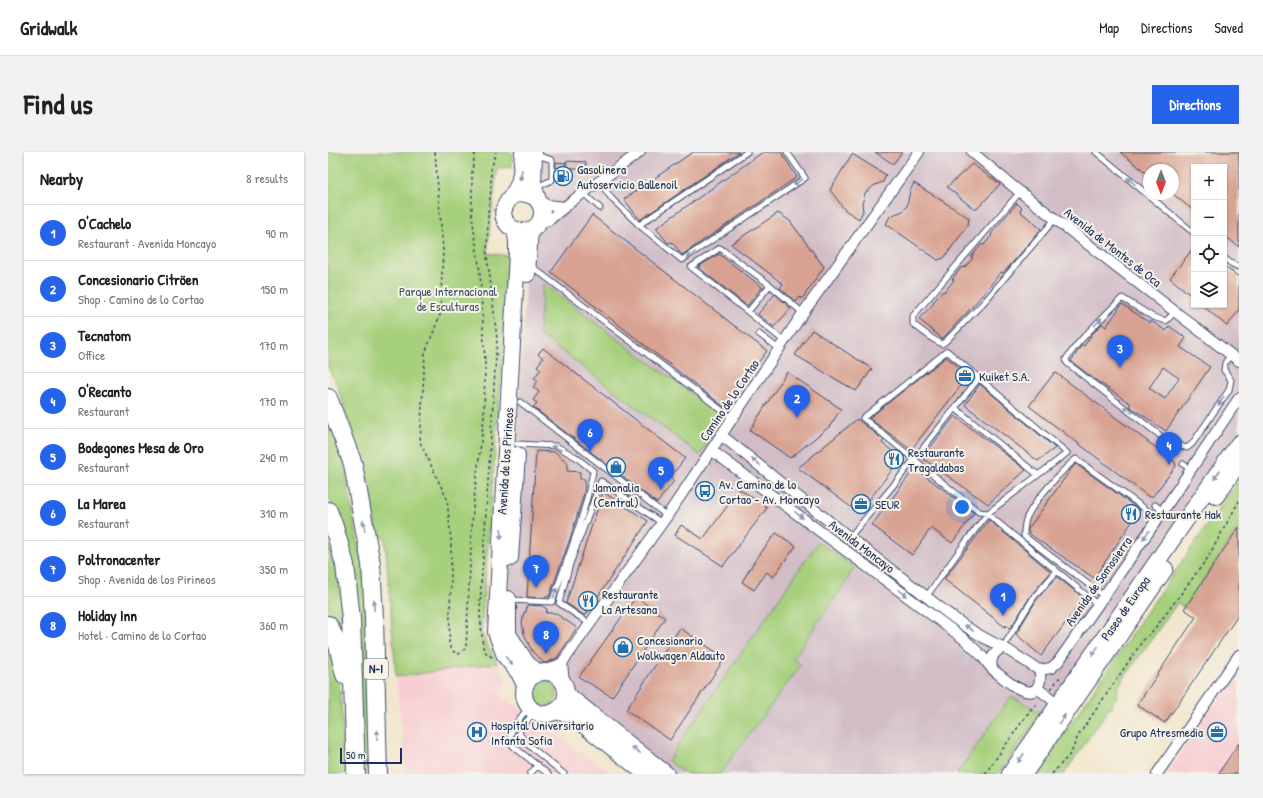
<!DOCTYPE html>
<meta charset="utf-8">
<style>
:root{--surface:#fff;--page:#f2f2f2;--text:#202124;--muted:#757577;--line:#e0e0e0;--accent:#2563eb}
body{margin:0;font-family:"Patrick Hand",sans-serif;background:var(--page);color:var(--text)}
.controls{position:absolute;right:12px;top:12px;display:grid;overflow:hidden;border-radius:0px;box-shadow:0 1px 3px #0004}
.controls button{width:36px;height:36px;display:grid;place-items:center;padding:0;border:0;border-bottom:1px solid var(--line);background:var(--surface);color:var(--text);font:20px sans-serif}
.compass{position:absolute;left:815px;top:12px;width:36px;height:36px;border-radius:50%;background:var(--surface);box-shadow:0 1px 3px #0004;rotate:180deg}
.scale{position:absolute;left:12px;bottom:10px;width:62px;box-sizing:border-box;padding-left:4px;border:2px solid #1b2f5e;border-top:0;font-size:11px;line-height:14px;white-space:nowrap;color:#1b2f5e;-webkit-text-stroke:3px #f7f3e8;paint-order:stroke}
.you{position:absolute;left:634px;top:355px;width:14px;height:14px;margin:-10px;border:3px solid #fff;border-radius:50%;background:#1a73e8;box-shadow:0 0 0 6px #1a73e833}
.badge{display:grid;place-items:center;width:26px;height:26px;border-radius:50%;background:var(--accent);color:#fff;font-size:13px;font-weight:700}
.pin{position:absolute;translate:-50% -33px;filter:drop-shadow(0 1px 2px #0008)}
.pin::after{content:'';position:absolute;top:21px;width:14px;height:12px;background:inherit;clip-path:polygon(0 0,100% 0,50% 100%)}
.list{margin:0;padding:0;list-style:none}
h2{display:flex;justify-content:space-between;align-items:center;height:52px;margin:0;padding:0 16px;font-size:17px}
h2 small{font-size:13px;font-weight:400;color:var(--muted)}
.list li{display:grid;grid-template-columns:26px 1fr auto;gap:12px;align-items:center;box-sizing:border-box;height:56px;padding:0 16px;border-top:1px solid var(--line)}
.list b{display:block;font-size:15px;white-space:nowrap}
.list p{margin:0;font-size:13px;white-space:nowrap;color:var(--muted)}
.list em{font-size:13px;font-style:normal;color:var(--muted)}
.icon{flex:none;width:22px;height:22px;fill:none;stroke:currentColor;stroke-width:2;stroke-linecap:round;stroke-linejoin:round}
.map{position:relative;flex:none;width:911px;height:622px;overflow:hidden;border-radius:0px}
header{display:flex;align-items:center;gap:24px;box-sizing:border-box;height:56px;padding:0 20px;background:var(--surface);border-bottom:1px solid var(--line)}
header strong{font-size:19px}
nav{display:flex;gap:22px;margin-inline-start:auto;font-size:14px}
.intro{display:flex;align-items:center;justify-content:space-between;box-sizing:border-box;height:96px;padding:0 24px}
h1{margin:0;font-size:28px}
.button{padding:10px 18px;border-radius:0px;background:var(--accent);color:#fff;font-size:14px;font-weight:700}
main{display:flex;gap:24px;padding:0 24px}
aside{flex:1;background:var(--surface);border-radius:0px;box-shadow:0 1px 3px #0004}
.map>svg:first-child{display:block}
</style>
<header>
<strong>Gridwalk</strong>
<nav><a>Map</a><a>Directions</a><a>Saved</a></nav>
</header>
<div class="intro"><h1>Find us</h1><a class="button">Directions</a></div>
<main>
<aside>
<h2>Nearby<small>8 results</small></h2>
<ul class="list">
<li><span class="badge">1</span><div><b>O'Cachelo</b><p>Restaurant · Avenida Moncayo</p></div><em>90 m</em></li>
<li><span class="badge">2</span><div><b>Concesionario Citröen</b><p>Shop · Camino de lo Cortao</p></div><em>150 m</em></li>
<li><span class="badge">3</span><div><b>Tecnatom</b><p>Office</p></div><em>170 m</em></li>
<li><span class="badge">4</span><div><b>O'Recanto</b><p>Restaurant</p></div><em>170 m</em></li>
<li><span class="badge">5</span><div><b>Bodegones Mesa de Oro</b><p>Restaurant</p></div><em>240 m</em></li>
<li><span class="badge">6</span><div><b>La Marea</b><p>Restaurant</p></div><em>310 m</em></li>
<li><span class="badge">7</span><div><b>Poltronacenter</b><p>Shop · Avenida de los Pirineos</p></div><em>350 m</em></li>
<li><span class="badge">8</span><div><b>Holiday Inn</b><p>Hotel · Camino de lo Cortao</p></div><em>360 m</em></li>
</ul>
</aside>
<div class="map">
<svg width="911" height="622" viewBox="0 0 911 622">
<rect width="100%" height="100%" fill="#f7f3e8"/>
<filter id="ink" filterUnits="userSpaceOnUse"><feTurbulence type="fractalNoise" baseFrequency=".025" numOctaves="2"/><feDisplacementMap in="SourceGraphic" scale="8" xChannelSelector="R" yChannelSelector="G"/><feConvolveMatrix kernelMatrix="1 2 1 2 8 2 1 2 1" color-interpolation-filters="sRGB"/></filter>
<filter id="wash" filterUnits="userSpaceOnUse"><feTurbulence type="fractalNoise" baseFrequency=".012" numOctaves="4" result="noise"/><feDisplacementMap in="SourceGraphic" scale="16" xChannelSelector="R" yChannelSelector="G"/><feGaussianBlur stdDeviation="0.9" result="paint"/><feColorMatrix in="noise" values="0 0 0 0 0 0 0 0 0 0 0 0 0 0 0 0 0 1.4 0 .05"/><feComposite in="paint" operator="in"/></filter>
<g filter="url(#wash)">
<rect width="100%" height="100%" fill="#f2e6cd"/>
<path fill="#f7cfd3" d="M169,511L179,529L172,543L284,622H78L68,525Z
M911,518V622H839L896,538Z"/>
<path fill="#d2bdc7" fill-rule="evenodd" d="M206,0H911V291L682,622H339L238,542L236,531L227,522L199,512L179,460L199,110L207,75ZM866,15H896V153H866ZM821,18H845V42H821Z"/>
<path fill="#a6d07b" stroke="#60806c" d="M0,0H184V15L169,16L159,101L182,104L153,481L169,511L68,525L57,386L50,383L33,307L9,233L0,215Z
M215,132L396,265L372,303L211,182Z
M0,266L16,311L37,430L44,622H34L12,374L0,343Z
M911,328V375L856,457L850,450L791,533L788,546L736,622H709L813,468Z
M0,387L12,439L15,490L0,465Z
M490,390L526,415L521,425L465,507L473,513L392,622H358L340,609L357,583Z
M0,492L3,497L11,528L19,622H0Z
M203 542a13 13 0 1 1 26 0a13 13 0 1 1-26 0Z
M683,544L713,561L670,622H629Z"/>
<g id="blocks">
<path fill="#d8a292" fill-rule="evenodd" d="M365,0H411L312,68L296,47Z
M435,0H453L469,25L354,103L344,90L340,91L328,76Z
M547,0H574L565,12Z
M792,0H911V95L896,83V15H866V59L845,42V18H821V23Z
M524,2L558,23L555,30L547,33L537,41L534,52L535,59L531,67L517,58L502,38Z
M238,9L258,10V17H238Z
M228,10L238,11L237,17L228,16Z
M644,12L672,32L649,57H646L619,35Z
M586,31L641,66L640,73L616,106L610,108L558,72L562,64L575,59L579,54L582,39Z
M689,51L694,56L692,59L713,77L685,110L675,121L673,120L645,154L614,187L591,167L606,151L605,150L615,139L616,140L626,128L624,127L634,115L636,116L645,106L643,105L654,92L656,93L664,83L663,82Z
M450,61L462,69L496,115L474,147L472,145L468,150L452,136L455,132L403,92Z
M264,63L439,199L396,255L223,120Z
M866,95V146L842,126Z
M391,102L434,135L419,154L370,115Z
M896,114L911,125V158L899,174L874,153H896Z
M447,142L463,156L446,175L430,162Z
M794,152L822,171L823,169L838,179L841,174L858,186L852,195L882,215L838,279L801,254L803,252L766,227L743,209L754,193L756,194L764,182L774,172L778,175ZM835,215L851,226L837,247L821,236Z
M484,178L544,217L528,239L467,203Z
M215,196L357,306L342,326L346,329L329,351L205,255L209,251L205,248L211,240L205,235L210,229L206,226L213,217L209,214L215,206L210,202Z
M618,205L641,223L583,298L541,266Z
M459,220L513,257L502,274L462,306L422,278Z
M727,220L847,310L848,314L825,344L821,345L701,254Z
M652,232L727,296L710,309L637,253Z
M627,264L698,318L660,352L594,306Z
M529,267L556,288L554,291L573,306L531,361L470,316Z
M208,299L227,300L240,311L239,319L252,320V327H257L256,341L243,384L221,445L219,444L218,446L199,445Z
M748,312L812,358L766,426L700,381V377L744,316Z
M587,316L646,361L624,391L603,376L584,403L544,373Z
M412,337L439,356L395,414L347,383L353,373L375,387Z
M275,340L320,369L257,464L238,451Z
M661,368L723,420L703,443L682,477L678,473L677,475L616,427Z
M911,375V462L837,571L809,553L868,465L856,457Z
M448,381L468,394L445,425L439,420L426,438L414,430L426,410Z
M729,425L756,446L713,504L688,482L709,447Z
M308,445L337,466L284,545L251,525Z
M199,453L214,454L219,457L218,461H227L249,476L229,506L218,511H216L204,499L196,482L194,471L196,460H198Z
M352,476L397,506L342,588L298,558Z
M911,591V622H890Z"/>
</g>
</g>
<g filter="url(#ink)">
<use href="#blocks" fill-opacity="0" stroke="#3b4a6f" stroke-width="1"/>
<g fill="none" stroke-linecap="round" stroke-linejoin="round">
<defs>
<path id="lane" d="M768,0L866,81
M271,29L284,47L311,73L354,108L477,26L459,0
M209,35L224,28V8L212,4L209,1
M692,40L585,164V172L605,187L614,192L618,189L657,149L727,67
M255,41L272,56
M311,73L419,0
M896,106L904,112L911,115
M203,114L404,266
M442,133L420,160L456,189
M420,160L363,115L392,96L442,133L475,161
M847,160L838,169L825,165L794,146L771,169L751,190L738,207L739,211L834,285L842,289L849,290L853,294L859,296L864,292L901,238L903,228L896,218L897,211L902,203
M431,182L451,197
M192,250L339,364
M627,256L651,226
M855,312L863,318
M827,353L835,359
M660,361L651,360L535,266L619,199L739,301L660,361L662,364L770,453
M521,386L564,335L627,256L710,323
M776,444L696,384C696,378 696,371 699,365C707,348 733,319 748,307L830,366
M598,445L637,391L660,361
M183,448L224,450C239,407 257,364 265,319L248,305L228,294L189,292
M262,472L231,451L242,412L273,329L334,371
M675,495L706,445L729,419
M201,555C194,564 181,577 182,589L185,594L220,622
M206,560L192,578L191,581L198,591L236,622
M202,622L210,613"/>
<path id="street" d="M644,0L687,36L911,209
M211,50L219,53L237,55
M211,70L221,68L244,49L312,0
M393,283C456,333 518,384 582,432C611,454 641,481 675,495
M383,298L636,487L654,504L664,517
M675,495L711,518C713,524 713,530 709,536C698,549 674,524 664,517C662,506 665,501 675,495Z
M234,511L236,531
M711,518L723,516L730,510L835,359L911,246
M217,519L234,511L339,364L475,161L591,0
M709,536L730,552
M829,622L911,503"/>
<path id="primary" d="M206,0L205,32L210,48
M184,44C216,32 225,74 198,79C192,80 186,78 181,74C165,57 187,45 191,31C194,21 194,10 195,0
M187,78L189,89V101L168,480L177,504L191,521L197,533
M199,122L202,78
M888,344L911,311
M182,406L189,303
M180,447V482L199,512L210,520
M196 541a21 21 0 1 1 42 0a21 21 0 1 1-42 0Z
M238,542L338,622
M227,559L243,563L318,622
M682,622L911,291
M696,622L837,417"/>
<path id="highway" d="M0,246L25,312L43,412L46,466L50,622
M0,359L6,375L17,413L23,467L28,622
M0,473L10,493L17,523"/>
</defs>
<use href="#lane" stroke="#3b4a6f" stroke-width="7"/>
<use href="#street" stroke="#3b4a6f" stroke-width="12"/>
<use href="#primary" stroke="#3b4a6f" stroke-width="18"/>
<use href="#highway" stroke="#3b4a6f" stroke-width="20"/>
<path stroke="#3b4a6f" stroke-width="1.5" stroke-dasharray="3 3" stroke-linecap="butt" d="M107,0L115,98L112,163L97,201L92,290L119,347L123,388V428L121,493L124,499L131,502L138,496L145,355L156,265L157,211L152,120L144,64V19L147,0
M164,505L159,502L155,495L152,462L153,433L156,392L169,187L162,126L159,105L160,61L163,38V18L168,0
M723,537L731,526L733,527
M657,622L703,557L711,550
M724,622L743,601L750,584L816,487L821,483L831,471L879,407L911,349"/>
<use href="#lane" stroke="#fff" stroke-width="5"/>
<use href="#street" stroke="#fff" stroke-width="10"/>
<use href="#primary" stroke="#fff" stroke-width="16"/>
<use href="#highway" stroke="#fff" stroke-width="18"/>
</g>
<defs><path id="oneway-solid" d="M-6-.8H1V-3.2L6.5 0L1 3.2V.8H-6Z"/></defs>
<g fill="#8d97ae">
<use href="#oneway-solid" transform="translate(193 23) rotate(100)"/>
<use href="#oneway-solid" transform="translate(803 29) rotate(-141)"/>
<use href="#oneway-solid" transform="translate(470 30) rotate(146)"/>
<use href="#oneway-solid" transform="translate(363 103) rotate(146)"/>
<use href="#oneway-solid" transform="translate(770 170) rotate(-46)"/>
<use href="#oneway-solid" transform="translate(893 249) rotate(125)"/>
<use href="#oneway-solid" transform="translate(800 258) rotate(-142)"/>
<use href="#oneway-solid" transform="translate(228 296) rotate(-161)"/>
<use href="#oneway-solid" transform="translate(428 310) rotate(-142)"/>
<use href="#oneway-solid" transform="translate(889 323) rotate(125)"/>
<use href="#oneway-solid" transform="translate(471 363) rotate(37)"/>
<use href="#oneway-solid" transform="translate(36 374) rotate(-100)"/>
<use href="#oneway-solid" transform="translate(173 382) rotate(93)"/>
<use href="#oneway-solid" transform="translate(818 383) rotate(125)"/>
<use href="#oneway-solid" transform="translate(227 441) rotate(-70)"/>
<use href="#oneway-solid" transform="translate(575 441) rotate(37)"/>
<use href="#oneway-solid" transform="translate(46 453) rotate(-93)"/>
<use href="#oneway-solid" transform="translate(641 476) rotate(-144)"/>
<use href="#oneway-solid" transform="translate(767 499) rotate(125)"/>
<use href="#oneway-solid" transform="translate(181 509) rotate(50)"/>
<use href="#oneway-solid" transform="translate(734 567) rotate(-55)"/>
<use href="#oneway-solid" transform="translate(49 583) rotate(-91)"/>
<use href="#oneway-solid" transform="translate(308 598) rotate(-142)"/>
<use href="#oneway-solid" transform="translate(693 606) rotate(125)"/>
</g>
</g>
<defs>
<symbol id="fuel-ring" viewBox="-11 -11 22 22"><circle r="9.5" fill="#f7f3e8" stroke="#1f6fb2" stroke-width="1.5"/><path d="M-5.5-6h7V0h2V4h1.3V-2.5L3-4.5l.8-.8L6-3V5H2.5V1h-1V6h-7ZM-4.2-4.7v3.2H.2V-4.7Z" fill="#1f6fb2"/></symbol>
<symbol id="office-ring" viewBox="-11 -11 22 22"><circle r="9.5" fill="#f7f3e8" stroke="#1f6fb2" stroke-width="1.5"/><path d="M-6-3h4V-5.5h4V-3h4V5H-6ZM-1-4.5V-3h2v-1.5ZM-6 0V1H6V0Z" fill="#1f6fb2"/></symbol>
<symbol id="restaurant-ring" viewBox="-11 -11 22 22"><circle r="9.5" fill="#f7f3e8" stroke="#1f6fb2" stroke-width="1.5"/><path d="M-5-6h1v4h1v-4h1v4h1v-4h1v5L-1.5 .5V6h-2V.5L-5-1ZM5-6V6H3V1.5H1.5Q1.5-4 5-6Z" fill="#1f6fb2"/></symbol>
<symbol id="shop-ring" viewBox="-11 -11 22 22"><circle r="9.5" fill="#f7f3e8" stroke="#1f6fb2" stroke-width="1.5"/><path d="M-5-2.5h2.3a2.7 3.5 0 0 1 5.4 0H5L5.5 6h-11ZM-1.5-2.5h3a1.5 2.3 0 0 0-3 0Z" fill="#1f6fb2"/></symbol>
<symbol id="bus-ring" viewBox="-11 -11 22 22"><circle r="9.5" fill="#f7f3e8" stroke="#1f6fb2" stroke-width="1.5"/><path d="M-5-6H5V4H4V6H2V4H-2V6H-4V4H-5ZM-3.5-4V0h7V-4ZM-3.5 1.2v1.5H-2V1.2ZM2 1.2v1.5H3.5V1.2Z" fill="#1f6fb2"/></symbol>
<symbol id="hospital-ring" viewBox="-11 -11 22 22"><circle r="9.5" fill="#f7f3e8" stroke="#1f6fb2" stroke-width="1.5"/><path d="M-5-5h3v3.5h4V-5h3V5h-3V1.5h-4V5h-3Z" fill="#1f6fb2"/></symbol>
</defs>
<g fill-rule="evenodd">
<use href="#fuel-ring" x="224" y="13" width="22" height="22"/>
<use href="#office-ring" x="626" y="213" width="22" height="22"/>
<use href="#restaurant-ring" x="555" y="296" width="22" height="22"/>
<use href="#shop-ring" x="277" y="304" width="22" height="22"/>
<use href="#bus-ring" x="366" y="328" width="22" height="22"/>
<use href="#office-ring" x="522" y="341" width="22" height="22"/>
<use href="#restaurant-ring" x="792" y="351" width="22" height="22"/>
<use href="#restaurant-ring" x="249" y="438" width="22" height="22"/>
<use href="#shop-ring" x="284" y="484" width="22" height="22"/>
<use href="#hospital-ring" x="138" y="569" width="22" height="22"/>
<use href="#office-ring" x="878" y="569" width="22" height="22"/>
</g>
<g text-anchor="middle" stroke-width="4" stroke-linejoin="round" paint-order="stroke">
<rect fill="#f7f3e8" stroke="#5d6a87" stroke-width="1" x="36" y="507" width="24" height="20" rx="3"/>
<g font-size="12" font-weight="bold" fill="#1b2f5e">
<text x="48" y="521">N-I</text>
</g>
<g font-size="13" fill="#1b2f5e" stroke="#f7f3e8" text-anchor="start">
<text x="249" y="22">Gasolinera<tspan x="249" dy="15">Autoservicio Ballenoil</tspan></text>
<text x="651" y="229">Kuiket S.A.</text>
<text x="580" y="305">Restaurante<tspan x="580" dy="15">Tragaldabas</tspan></text>
<text x="391" y="337">Av. Camino de lo<tspan x="391" dy="15">Cortao - Av. Moncayo</tspan></text>
<text x="288" y="340" text-anchor="middle">Jamonalia<tspan x="288" dy="15">(Central)</tspan></text>
<text x="547" y="357">SEUR</text>
<text x="817" y="367">Restaurante Hak</text>
<text x="274" y="447">Restaurante<tspan x="274" dy="15">La Artesana</tspan></text>
<text x="309" y="493">Concesionario<tspan x="309" dy="15">Wolkwagen Aldauto</tspan></text>
<text x="163" y="578">Hospital Universitario<tspan x="163" dy="15">Infanta Sofía</tspan></text>
<text x="875" y="585" text-anchor="end">Grupo Atresmedia</text>
</g>
<g font-size="13" fill="#1b2f5e" stroke="#f7f3e8">
<text transform="translate(785 95) rotate(38)" y="5">Avenida de Montes de Oca</text>
<text transform="translate(401 248) rotate(-56)" y="5">Camino de lo Cortao</text>
<text transform="translate(177 309) rotate(-86)" y="5">Avenida de los Pirineos</text>
<text transform="translate(534 394) rotate(37)" y="5">Avenida Moncayo</text>
<text transform="translate(770 429) rotate(-55)" y="5">Avenida de Somosierra</text>
<text transform="translate(797 456) rotate(-55)" y="5">Paseo de Europa</text>
</g>
<g font-size="13" fill="#3e5765" stroke="#f7f3e8">
<text x="120" y="144">Parque Internacional<tspan x="120" dy="15">de Esculturas</tspan></text>
</g>
</g>
</svg>
<div class="controls">
<button>+</button>
<button>−</button>
<button><svg class="icon" aria-label="locate" viewBox="0 0 24 24"><circle cx="12" cy="12" r="6"/><path d="M12 2v4M12 18v4M2 12h4M18 12h4"/></svg></button>
<button><svg class="icon" aria-label="layers" viewBox="0 0 24 24"><path d="M12 4l9 5-9 5-9-5zM3 14l9 5 9-5"/></svg></button>
</div>
<svg class="compass" viewBox="-18 -18 36 36"><path d="M0-13l5 13h-10z" fill="#e53935"/><path d="M0 13l5-13h-10z" fill="#757577"/></svg>
<div class="scale">50 m</div>
<div class="you"></div>
<div class="pin badge" style="left:675px;top:464px">1</div>
<div class="pin badge" style="left:469px;top:266px">2</div>
<div class="pin badge" style="left:792px;top:216px">3</div>
<div class="pin badge" style="left:841px;top:313px">4</div>
<div class="pin badge" style="left:333px;top:338px">5</div>
<div class="pin badge" style="left:262px;top:300px">6</div>
<div class="pin badge" style="left:208px;top:436px">7</div>
<div class="pin badge" style="left:218px;top:502px">8</div>
</div>
</main>
